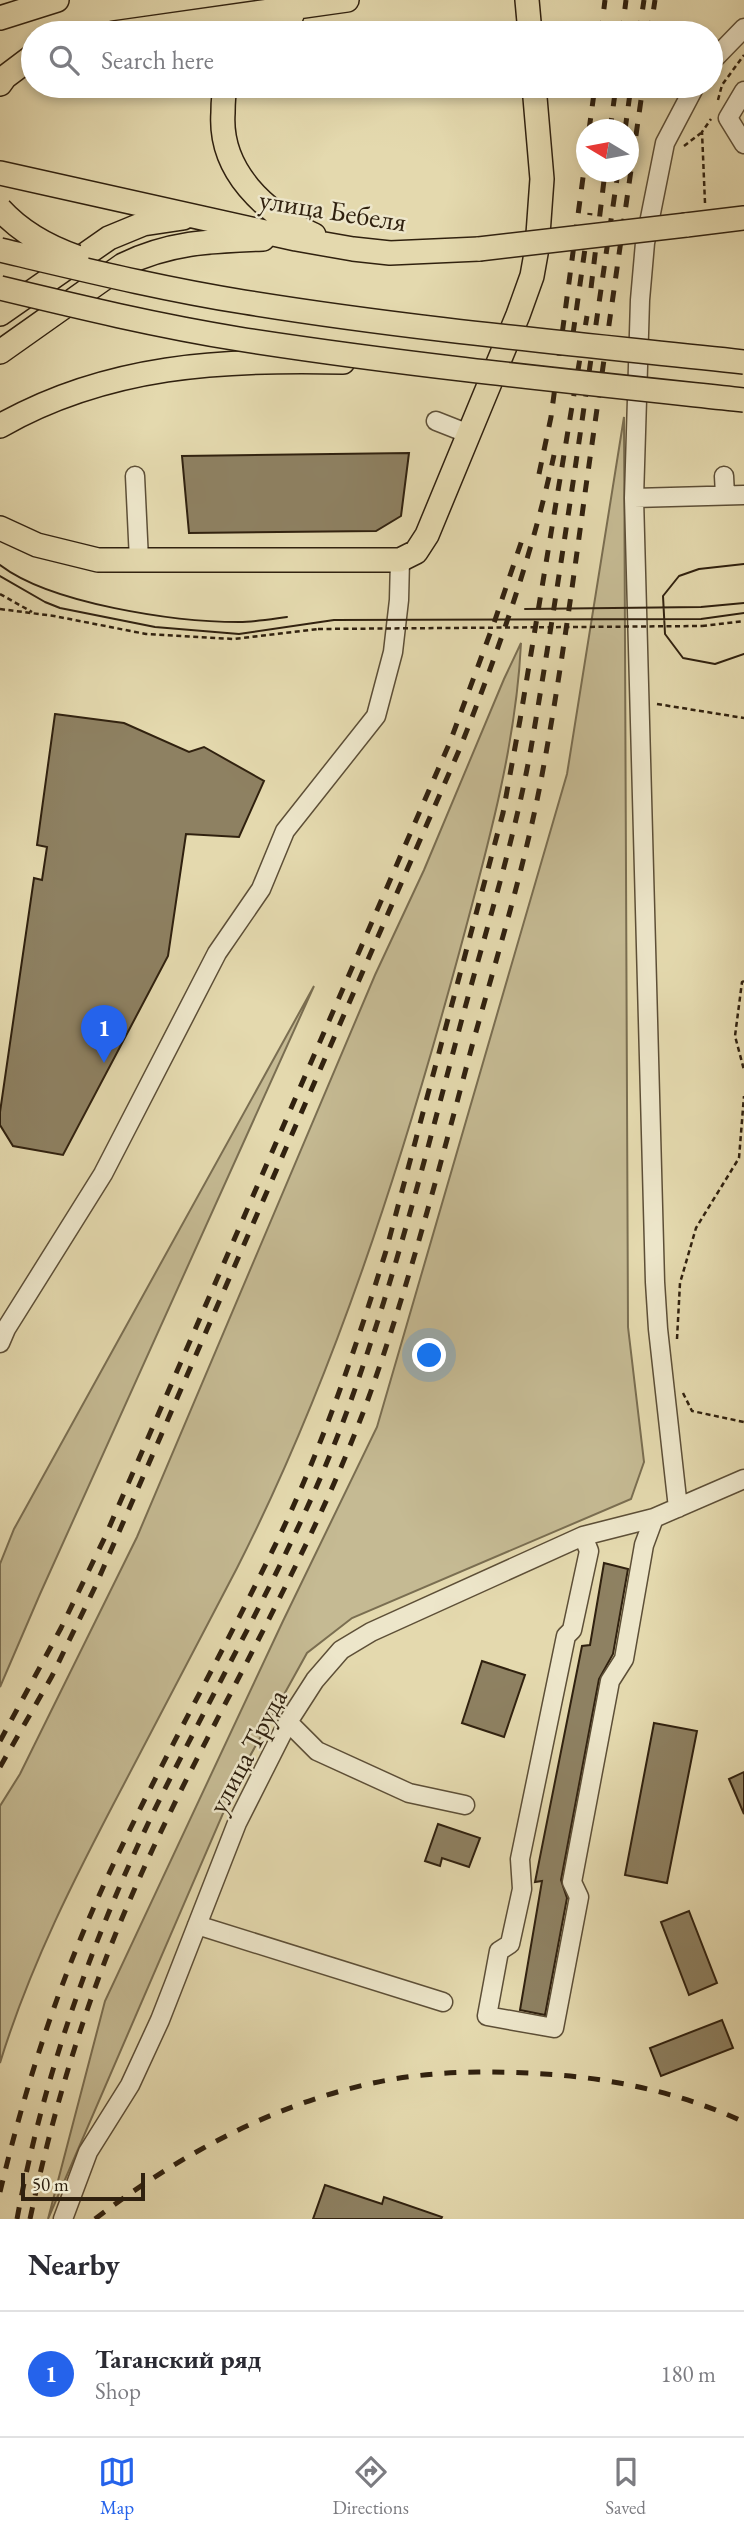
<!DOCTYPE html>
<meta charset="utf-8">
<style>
:root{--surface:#fff;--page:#f7f7f7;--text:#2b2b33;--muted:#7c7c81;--line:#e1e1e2;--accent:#2563eb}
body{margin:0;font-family:"EB Garamond",serif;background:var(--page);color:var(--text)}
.compass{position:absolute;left:576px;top:119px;width:63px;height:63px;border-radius:50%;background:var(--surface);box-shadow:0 4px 10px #0003;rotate:280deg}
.scale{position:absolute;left:21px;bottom:18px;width:124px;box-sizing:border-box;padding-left:7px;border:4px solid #30210f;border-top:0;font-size:19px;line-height:24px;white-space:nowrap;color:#30210f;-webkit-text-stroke:5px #ede6ca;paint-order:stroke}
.you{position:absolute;left:430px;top:1356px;width:24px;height:24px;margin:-18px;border:5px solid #fff;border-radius:50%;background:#1a73e8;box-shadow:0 0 0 10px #1a73e833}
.badge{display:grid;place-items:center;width:46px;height:46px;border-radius:50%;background:var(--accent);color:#fff;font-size:23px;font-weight:700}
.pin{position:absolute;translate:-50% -58px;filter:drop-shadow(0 2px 4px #0008)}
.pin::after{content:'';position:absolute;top:37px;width:24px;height:21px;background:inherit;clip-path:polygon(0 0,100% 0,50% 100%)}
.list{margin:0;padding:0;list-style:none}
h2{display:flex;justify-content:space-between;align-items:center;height:91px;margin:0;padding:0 28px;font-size:30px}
h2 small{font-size:23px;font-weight:400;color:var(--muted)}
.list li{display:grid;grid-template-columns:46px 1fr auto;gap:21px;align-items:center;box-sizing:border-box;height:126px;padding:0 28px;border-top:2px solid var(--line)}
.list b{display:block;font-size:26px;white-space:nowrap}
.list p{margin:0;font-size:23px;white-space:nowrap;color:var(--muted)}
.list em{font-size:23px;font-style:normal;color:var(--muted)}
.icon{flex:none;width:38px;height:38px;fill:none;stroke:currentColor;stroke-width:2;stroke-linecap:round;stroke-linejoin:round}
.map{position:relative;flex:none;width:744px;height:2219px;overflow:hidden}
.search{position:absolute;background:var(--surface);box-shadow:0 4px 10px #0003;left:21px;right:21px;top:21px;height:77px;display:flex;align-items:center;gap:18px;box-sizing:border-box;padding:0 24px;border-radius:38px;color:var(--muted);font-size:26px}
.sheet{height:217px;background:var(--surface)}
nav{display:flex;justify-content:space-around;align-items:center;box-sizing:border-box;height:98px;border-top:2px solid var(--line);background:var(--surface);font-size:19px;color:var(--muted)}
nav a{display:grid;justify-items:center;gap:4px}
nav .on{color:var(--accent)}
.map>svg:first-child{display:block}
</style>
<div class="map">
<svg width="744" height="2219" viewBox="0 0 744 2219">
<rect width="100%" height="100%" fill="#e4d9ae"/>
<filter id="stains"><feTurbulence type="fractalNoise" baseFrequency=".00286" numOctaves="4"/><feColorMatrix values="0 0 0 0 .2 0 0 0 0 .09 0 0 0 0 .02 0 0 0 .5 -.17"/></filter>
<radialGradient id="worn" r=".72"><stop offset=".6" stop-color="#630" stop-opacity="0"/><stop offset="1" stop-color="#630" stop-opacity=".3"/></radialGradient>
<path fill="#c5ba93" stroke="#7a6e51" stroke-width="2" d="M624,417L628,1327L644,1462L631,1499L352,1618L307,1653L240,1774L48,2219L105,2001L283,1621L377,1427L567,774Z
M521,643C516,749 485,856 458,957C402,1163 334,1377 237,1568C200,1640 162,1712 124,1784C76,1875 30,1965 0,2063V1806L20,1774L137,1537L375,975L424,870L504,679Z
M314,986L40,1594L0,1687V1564L14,1529Z"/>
<path fill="#8e8162" stroke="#30210f" stroke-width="2" d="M409,453L401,516L376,531L189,533L182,456Z
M55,714L124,723L189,752L204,747L264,781L239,837L186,834L168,956L63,1155L13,1146L0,1125V1112L34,878L42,880L47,847L37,845Z
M604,1563L628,1569L613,1654L599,1679L561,1880L567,1898L545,2015L520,2010L542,1881L535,1882L582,1646L590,1645Z
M482,1661L525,1675L504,1737L462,1723Z
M654,1723L697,1731L667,1883L625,1875Z
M744,1772V1814L729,1779Z
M438,1824L480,1838L469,1867L442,1858L440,1866L425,1861Z
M689,1911L717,1983L689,1995L661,1922Z
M722,2020L733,2048L661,2076L650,2048Z
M325,2185L382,2204L384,2197L442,2217L441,2219H313Z"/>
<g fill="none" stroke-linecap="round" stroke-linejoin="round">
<defs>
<path id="minor" d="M711,62L744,28
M744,91L728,118L744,144
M436,421L469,434
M135,476L139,560
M724,476L725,495
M634,498L744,495
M0,1343L6,1329L103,1174L217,953L261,889L285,831L376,716L393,652L399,600L400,560
M678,1508L658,1329L655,1282L634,498L640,300L645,243L665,143L695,86
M583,1536L589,1551L572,1630L566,1636L520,1859L522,1889L510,1944L499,1951L487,2016L554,2028L579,1897L572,1882L610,1681L624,1659L644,1545L654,1518
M288,1722L317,1751L409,1793L465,1805
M197,1925L443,2002
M63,2219L88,2152L130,2085L160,2020L237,1823L288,1722L315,1680L341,1650L371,1632L583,1536L654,1518L744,1479"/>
<path id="major" d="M527,0L530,33
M0,18L57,0
M114,33L347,0
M259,33L274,21L292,15
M0,84L5,77L33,56
M226,86C223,94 223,104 223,113C219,171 265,213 314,235
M0,173L296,239L353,249L390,253L479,249
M686,225L744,218
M0,314L109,238L143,224L183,218
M0,352L123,265C170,242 212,241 263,239
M0,426C107,365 223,359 343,362
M0,528L37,545L98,560H400L416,552L427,535L518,315L532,276L537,248L542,179L534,86"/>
</defs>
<use href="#minor" stroke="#5d4f37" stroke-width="21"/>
<use href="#major" stroke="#30210f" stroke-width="26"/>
<path stroke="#30210f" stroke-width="2.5" stroke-dasharray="5 3.5" stroke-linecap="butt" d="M718,100L722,85L744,55
M684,146L701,133
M705,203L702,132L711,119
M0,594L32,612
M0,609L54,616L146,634L234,639L318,629
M702,626L744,621
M657,704L744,718
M744,981L742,982L735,1036L744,1070
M677,1339L680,1283L696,1228L739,1158L744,1096
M683,1393L692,1411L744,1422"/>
<use href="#minor" stroke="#ede6ca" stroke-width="18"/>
<use href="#major" stroke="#e4d9ae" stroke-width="23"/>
<path stroke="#30210f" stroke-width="2" d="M744,564L699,569L679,576L663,596L665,634L683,658L715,664L744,654
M0,565C51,604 175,622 239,622C255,622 272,619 287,617
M0,576L45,602L60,608L155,627L239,634L334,620L701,619L744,613
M525,609L701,607L744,603"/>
<path stroke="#30210f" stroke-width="5" stroke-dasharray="12 12" stroke-linecap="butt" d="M601,33L605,0
M622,33L626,0
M639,33L644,0
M650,33L655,0
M589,130L595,86
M610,130L616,86
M625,130L631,86
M591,288L605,172
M573,334L590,213
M539,474L551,417L586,155
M0,1741L61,1628L105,1537L450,742L495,620L525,531
M0,1767L52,1676L95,1587L460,748C498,652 532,556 554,455
M0,2192C21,2104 47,2019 82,1935C139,1798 217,1667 281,1533C324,1442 356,1347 386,1251L503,813L520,720L587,316
M17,2219C43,2077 92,1940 154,1811C220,1676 299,1545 350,1403C394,1281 426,1155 459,1030C484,936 514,843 531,748C564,556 590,363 618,172
M30,2219C54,2105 88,1994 135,1888C209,1720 309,1564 371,1391C411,1278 441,1162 472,1046C497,956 525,866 542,775C560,679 573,582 586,486C605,353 624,219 643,86
M95,2219C175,2158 266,2108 364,2085C423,2071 484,2070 544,2074C612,2078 682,2093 744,2122"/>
<defs>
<path id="major-bridge" d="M0,209C21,232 48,247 77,257
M479,249L686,225
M0,250C81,269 162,289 244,302C410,329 577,344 744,362
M0,288C79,307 158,326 239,339C406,365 575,382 744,400"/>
</defs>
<use href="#major-bridge" stroke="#30210f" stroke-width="26" stroke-linecap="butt"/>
<path stroke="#30210f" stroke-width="2.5" stroke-dasharray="5 3.5" stroke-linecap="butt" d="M318,629L702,626"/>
<use href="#major-bridge" stroke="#e4d9ae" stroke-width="23"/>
</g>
<g text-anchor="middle" stroke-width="5" stroke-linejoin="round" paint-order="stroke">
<g font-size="28" fill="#30210f" stroke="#ede6ca">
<text transform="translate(333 210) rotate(9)" y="10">улица Бебеля</text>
<text transform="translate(247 1751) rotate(-62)" y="10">улица Труда</text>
</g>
</g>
<rect width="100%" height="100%" filter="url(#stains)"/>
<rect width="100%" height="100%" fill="url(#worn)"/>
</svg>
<svg class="compass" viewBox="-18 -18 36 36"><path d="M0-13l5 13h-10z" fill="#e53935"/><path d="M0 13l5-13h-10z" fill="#7c7c81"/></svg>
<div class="scale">50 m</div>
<div class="you"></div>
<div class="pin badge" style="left:104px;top:1063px">1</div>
<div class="search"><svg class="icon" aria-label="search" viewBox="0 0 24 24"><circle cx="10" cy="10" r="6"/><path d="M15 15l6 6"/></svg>Search here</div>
</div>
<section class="sheet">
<h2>Nearby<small></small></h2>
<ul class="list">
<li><span class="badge">1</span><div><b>Таганский ряд</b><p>Shop</p></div><em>180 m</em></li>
</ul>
</section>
<nav>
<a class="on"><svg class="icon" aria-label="map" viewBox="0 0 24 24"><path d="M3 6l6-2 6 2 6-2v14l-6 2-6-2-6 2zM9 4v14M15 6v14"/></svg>Map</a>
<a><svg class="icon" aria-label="directions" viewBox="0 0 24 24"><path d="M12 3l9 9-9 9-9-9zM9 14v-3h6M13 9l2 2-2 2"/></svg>Directions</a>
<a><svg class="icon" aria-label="saved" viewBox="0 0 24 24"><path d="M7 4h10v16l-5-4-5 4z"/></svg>Saved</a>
</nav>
